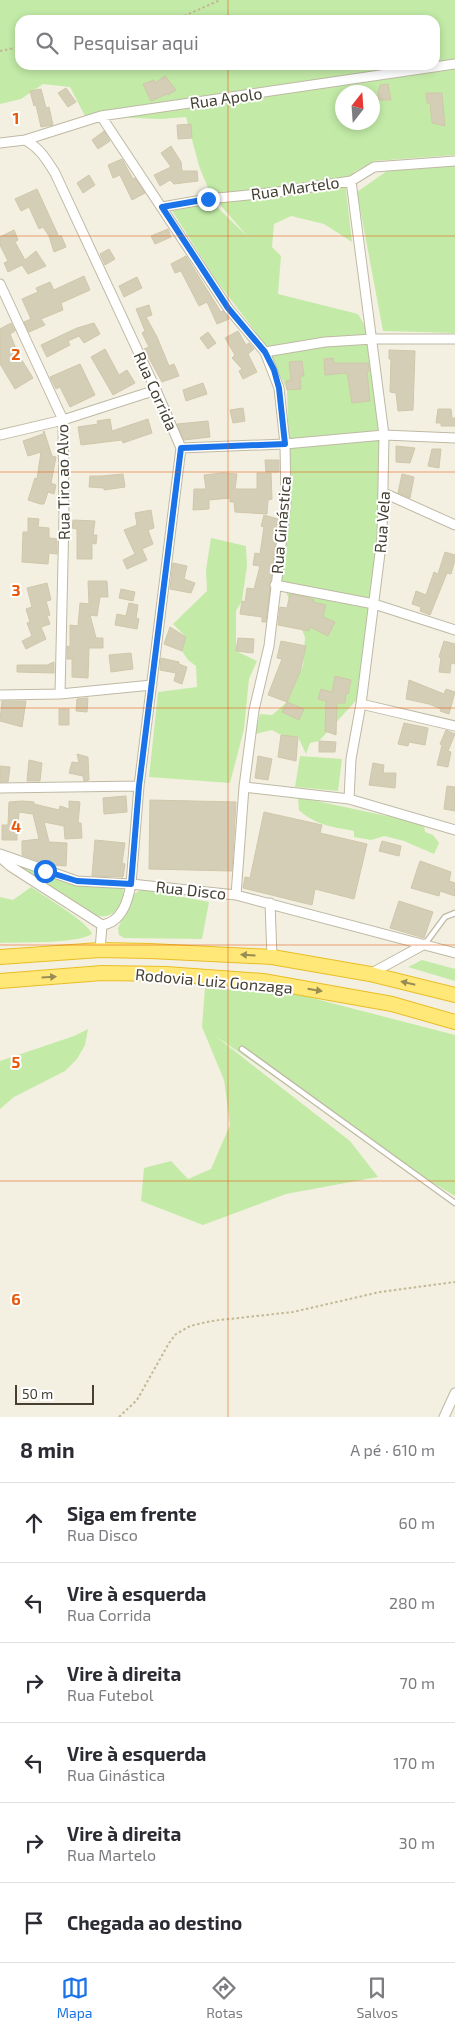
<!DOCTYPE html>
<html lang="pt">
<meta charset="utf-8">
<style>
:root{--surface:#fff;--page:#f7f7f7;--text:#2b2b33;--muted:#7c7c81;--line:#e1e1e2;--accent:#1a73e8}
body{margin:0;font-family:"Exo 2",sans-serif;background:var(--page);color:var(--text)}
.compass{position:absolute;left:335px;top:85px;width:45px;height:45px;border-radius:50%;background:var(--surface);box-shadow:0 2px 8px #0003;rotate:17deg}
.scale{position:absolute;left:15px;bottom:12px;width:79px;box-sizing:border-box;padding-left:5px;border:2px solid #454032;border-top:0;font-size:14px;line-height:18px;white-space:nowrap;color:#454032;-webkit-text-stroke:4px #fff;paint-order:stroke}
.stop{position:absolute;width:15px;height:15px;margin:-11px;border:4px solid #1a73e8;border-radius:50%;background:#fff}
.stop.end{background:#1a73e8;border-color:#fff;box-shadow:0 1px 5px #0008}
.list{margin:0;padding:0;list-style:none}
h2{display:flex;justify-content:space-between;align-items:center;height:65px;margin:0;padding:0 20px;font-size:21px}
h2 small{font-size:16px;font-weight:400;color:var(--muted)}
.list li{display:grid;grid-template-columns:32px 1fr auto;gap:15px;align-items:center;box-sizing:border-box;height:80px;padding:0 20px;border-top:1px solid var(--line)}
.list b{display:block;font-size:19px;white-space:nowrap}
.list p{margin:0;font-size:16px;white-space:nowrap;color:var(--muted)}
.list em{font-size:16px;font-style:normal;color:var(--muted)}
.icon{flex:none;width:28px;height:28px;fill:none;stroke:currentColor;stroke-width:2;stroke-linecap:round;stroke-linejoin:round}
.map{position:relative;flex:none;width:455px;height:1417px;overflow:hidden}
.search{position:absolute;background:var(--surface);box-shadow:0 2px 8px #0003;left:15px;right:15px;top:15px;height:55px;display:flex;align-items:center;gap:12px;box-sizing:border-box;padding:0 18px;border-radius:15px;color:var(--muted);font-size:19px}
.sheet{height:545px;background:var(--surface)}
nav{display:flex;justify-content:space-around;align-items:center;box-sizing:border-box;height:70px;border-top:1px solid var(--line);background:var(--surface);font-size:14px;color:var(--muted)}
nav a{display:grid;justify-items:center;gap:2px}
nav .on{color:var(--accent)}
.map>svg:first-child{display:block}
</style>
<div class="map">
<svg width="455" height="1417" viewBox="0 0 455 1417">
<rect width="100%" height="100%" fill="#f3f0e2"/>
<path fill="#c3eba7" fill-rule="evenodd" d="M0,0H455V155L375,161L354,172L346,190L352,242L324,224L291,216L274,224L272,247L281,256L278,294L358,314L373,339L384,468L363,693L319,741L310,743L306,754L298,737L281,735L272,730L255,734L260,714L272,715L287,702L303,665L305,637L280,578L289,449L287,390L267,347L216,280L169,206L215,205L248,237L210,193L199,166L186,117L161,119L85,116L70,87L43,84L21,99L0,104ZM20,20H435V65H20ZM342,92H372V122H342Z
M455,161V333L383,331L357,192L394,166Z
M211,538L246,546L247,566L242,601L236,611V651L257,661L249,679L244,729L230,783L149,777L158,692L197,687L196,666L188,660L182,651L186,637L173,624L207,591L206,570Z
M300,756L342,759L338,791L295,787Z
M298,797L424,824L425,832L433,835L439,843L434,854L404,841L384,836L371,840L354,837V831C333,827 315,825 299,810Z
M11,861L61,880L123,885C126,900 116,919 99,916C95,916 91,913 87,912Z
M31,887C44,896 88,922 92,934C76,944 21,942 0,943V897L13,900Z
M142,889L209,902L202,939L124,938L119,935L118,928L134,894Z
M422,960L455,969V981L408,967Z
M205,988L289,992L455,1035V1196L393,1159L214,1035L350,1141L378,1177L286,1194L203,1225L141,1201L144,1168L171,1161L188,1179L211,1169L230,1125L224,1080L202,1027Z
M88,1029L85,1045L77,1059L65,1071L14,1097L0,1109V1061L74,1036Z"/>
<path fill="#d5ceb7" stroke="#d0c7aa" d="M165,76L176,90L168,95L167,94L151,101L143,84L154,80L155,83Z
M388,84L391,100H379L378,93L380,85Z
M66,88L76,102L68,107L58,93Z
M41,89L46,108L49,107L53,125L41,127L36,105L34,106L30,91Z
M426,93H442L445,126L432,123L430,103H427Z
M191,124L192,138L178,139L177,125Z
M104,131L110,141L98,149L92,140Z
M171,146L181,162L182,171H197L198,181L174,184L170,180L160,186L154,175L171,167L161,153Z
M122,159L133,179L135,178L145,193L132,200L120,175L113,178L108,165Z
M89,175L95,185L83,193L77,183Z
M37,189L59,237L61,235L66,247L54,252L49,236L43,227L39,229L29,207L21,211L15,199Z
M168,229L171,237L155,244L151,236Z
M14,230L18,240L15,242L25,260L36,251L46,266L28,274L22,265L8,272L4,263L8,261L0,245V237Z
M109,249L115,259L105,265L100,254Z
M186,256L221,312L223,311L229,319L217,324L207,302L199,306L181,271L175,273L171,264Z
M84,276L90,290L61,303L63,310L41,319L45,325L29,332L24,322L31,319L22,299L38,292L36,288L50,282L54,290Z
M137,277L142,288L124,297L119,286Z
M149,305L152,315L146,317L157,337L169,366L174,364L179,376L162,382L144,349L149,347L142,333L145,331L136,309Z
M11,323L15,331L10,334L18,354L33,378L15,389L0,364V329Z
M94,323L100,334L84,343L79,336L68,341L70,345L47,357L41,345L77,328Z
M238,331L246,345L249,343L254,349L248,354L257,372L243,379L239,371L242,369L232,358L235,355L225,338Z
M208,332L216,343L208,349L200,338Z
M105,349L119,375L127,370L135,383L113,395L91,357Z
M389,350L415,351L413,410L398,411L396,393L390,392L391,359H389Z
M333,358L334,363H368L369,371H367L370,401L352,403L347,373L325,375L324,359Z
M302,361L304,376H300L301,389L287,390L286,381L291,380L289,362Z
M80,364L95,395L70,407L60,387L56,389L50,377Z
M203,383L207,394L186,401L183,390Z
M243,408L245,421L233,423L230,410Z
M438,409H451L452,418H455V426H441V423H436Z
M110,419L112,431L148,419L152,433L123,443L122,440L81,445L78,427L98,424L97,421Z
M208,421L210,437L184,440L177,424Z
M44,431L52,456L56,457L51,483L56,485L54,494L48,492L44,504H40L28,500L35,478L37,479L41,452L28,456L23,441L43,434Z
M396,446L415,448L410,463L396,462Z
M432,449H441L439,468L428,466Z
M265,460H279V472H266Z
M222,473L237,474L235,489H257V473H271L272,499L268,500L267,514L235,512L234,502H230V498L209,500V509L193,510L194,489H206L204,475Z
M123,474L125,487L104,490V488L89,487L90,476H102Z
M402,474L414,477L410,498L398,493Z
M151,510L154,528L148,530L153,544L142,549L147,560L127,569L123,560L135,554L124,530L137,525L135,513Z
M264,515L278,519L266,622H262V617L240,614L242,601L245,602L247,588L254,589L260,566L253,565L255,553L260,554L264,527L261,526Z
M28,518L39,519L38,527L49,528V538L57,539V554L49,553L48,564L22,562L23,532H28Z
M73,520L95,521L93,535H97L96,544L92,543V559H77V529L72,528Z
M445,552L455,555V560L451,574L447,573L430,615L420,611L421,607L412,604L416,591L426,595L434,572L438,574Z
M173,563L187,566L184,579L195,583L191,593L170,589Z
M88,581H107L108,597H100L97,616L90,615L96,638H103V648H89L88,678L72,677V659H67V646L70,647V625L78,626L80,603L89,604Z
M47,583L51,600L46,601L50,615L47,616L50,624L41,627L46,639L26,649L22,641L32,636L27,623L30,622L26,609L32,607L27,588Z
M121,589L135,592L133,601L119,598Z
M290,594L305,597L314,600L313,602L326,605L323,617L335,622L328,636L310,627L309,631L278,625L280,607L287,608Z
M129,603L138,605L136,618L139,619L137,629L115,625L117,614L126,616Z
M170,627L186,637L182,651L164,644Z
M238,638L254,639L253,653L236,651Z
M281,641L306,646L300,672L287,702L268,695L282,659L277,658Z
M444,641L455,644V664L451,663L450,673L439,672L441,658L439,657Z
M131,653L133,669L111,672L109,655Z
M161,658L179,662V664L187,667L182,684L174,681L176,673L160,670Z
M54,662V673L17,672V665H47Z
M335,676L351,680L348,694L346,693L345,703H337L336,735L325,731L326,701L318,699L321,689L332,692Z
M409,680L444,694L446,689L455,692L449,714L440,711L441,709L429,704L406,699Z
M88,698L87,712L76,711L77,699Z
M2,701H26L22,727L0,721Z
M287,702L304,709L299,720L282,712Z
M59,709H69V725H59Z
M404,723L428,728L425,745L409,742L408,746L398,744Z
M446,730L455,734L448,751L451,752L448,767L437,765L442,745L440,744Z
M281,735L298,737L296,761L278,757Z
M319,741L336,742L335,752H319Z
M77,754L88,757L89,780L84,781L83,776L69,773L72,762L79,763Z
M258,756L272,759L268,780L255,778Z
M29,760L42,763L40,781H27Z
M373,763L384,765L383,773H396L395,788L369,785Z
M0,766L10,767L8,782H0Z
M447,786L455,787V811L444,809Z
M126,796L127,812L104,814L103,798Z
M150,800L236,802L232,871L149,869Z
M22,801L34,802V804L59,810L60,806L69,809V801L80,802L78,823H81L82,838L65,839L64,826L44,822L49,842L67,843L66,866L51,865V861H39L22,855V841L39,839L33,814L19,812L18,824L17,823V840H2V825H8L9,802Z
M264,812L322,825L320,833L367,844L354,899L315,889L312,905L243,888L245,877L250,878Z
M95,840L125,843L122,863L125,864L123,877L92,876Z
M382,841L401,846L399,856L379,851Z
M420,861L451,872L449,881L455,883V896L440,891L439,896L411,888Z
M399,901L433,912L424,938L390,928Z"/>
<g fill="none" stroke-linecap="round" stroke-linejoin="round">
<defs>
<path id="service" d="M425,944L445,917L455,913
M242,1049L455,1203"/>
<path id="minor" d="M101,116L228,308L265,352L279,388L285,444L286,503L269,646L254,710L244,787L236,895
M25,140C40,148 46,159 55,173L156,390L181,448L139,786L131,884C128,901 122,922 102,925
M0,143L25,140L101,116L455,64
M162,207L208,199L278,192L351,181L374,167L455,161
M0,284L63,420L64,516L60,694
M265,352L325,342L373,339H455
M0,435L63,420L156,390
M181,448L285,444L384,435L455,438
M384,493L455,525
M275,585L374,604L455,630
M0,695L60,694L152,685
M361,704L455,726
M244,787L349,799L455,830
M0,788L139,786
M349,799L351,759L361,704L382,537L384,435L351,181
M0,854L77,881L131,884L236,895L455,953
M0,857L10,866L102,925
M270,903L272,957
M100,950L102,925
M370,974L425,944
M444,1417L455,1393"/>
<path id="trunk" d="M0,957L100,950L150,951L272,957L370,974L455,995
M0,981L102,973L166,974L263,981L392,1004L455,1022"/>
</defs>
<use href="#service" stroke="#bfb9a4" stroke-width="7"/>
<use href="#minor" stroke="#bfb9a4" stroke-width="11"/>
<use href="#trunk" stroke="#e9bd26" stroke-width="16"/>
<path stroke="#c2b895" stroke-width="2" stroke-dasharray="2.5 2.5" stroke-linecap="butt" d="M175,20L220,0
M0,51L20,47
M119,1417L137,1400L169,1343L176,1334L190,1326L211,1321L293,1312L380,1292L455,1282"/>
<use href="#service" stroke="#fff" stroke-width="4.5"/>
<use href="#minor" stroke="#fff" stroke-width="9"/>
<use href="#trunk" stroke="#ffe878" stroke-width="14"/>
</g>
<defs><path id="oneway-solid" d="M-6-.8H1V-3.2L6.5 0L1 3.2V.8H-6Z" transform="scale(1.25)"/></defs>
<g fill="#998c52">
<use href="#oneway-solid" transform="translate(248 955) rotate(-176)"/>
<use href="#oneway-solid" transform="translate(49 977) rotate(-4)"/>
<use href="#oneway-solid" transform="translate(408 983) rotate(-167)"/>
<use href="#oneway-solid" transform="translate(315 990) rotate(9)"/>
</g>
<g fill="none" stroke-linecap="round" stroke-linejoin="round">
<path stroke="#1a73e8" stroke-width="6" d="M45,871L77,881L131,884L139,786L181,448L285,444L279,388L274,370L265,352L228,308L162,207L208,199"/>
</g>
<path fill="none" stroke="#e8590c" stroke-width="1" stroke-opacity="0.55" d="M228,0V20M228,65V1417M0,236H455M0,472H455M0,708H455M0,945H455M0,1181H455"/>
<g text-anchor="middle" stroke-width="4" stroke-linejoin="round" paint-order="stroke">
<g font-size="16" fill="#454032" stroke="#fff">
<text transform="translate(226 98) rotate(-8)" y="6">Rua Apolo</text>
<text transform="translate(295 188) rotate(-8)" y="6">Rua Martelo</text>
<text transform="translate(156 391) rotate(66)" y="6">Rua Corrida</text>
<text transform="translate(63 482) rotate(-91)" y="6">Rua Tiro ao Alvo</text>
<text transform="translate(382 522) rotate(-86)" y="6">Rua Vela</text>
<text transform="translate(281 525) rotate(-85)" y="6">Rua Ginástica</text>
<text transform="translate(191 890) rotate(6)" y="6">Rua Disco</text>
<text transform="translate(214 981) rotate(5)" y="6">Rodovia Luiz Gonzaga</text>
</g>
</g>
<g font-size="16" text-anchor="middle" font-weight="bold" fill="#e8590c" stroke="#fff" stroke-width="4" stroke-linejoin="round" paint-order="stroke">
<text x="16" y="124">1</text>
<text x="16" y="360">2</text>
<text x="16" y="596">3</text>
<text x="16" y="832">4</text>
<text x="16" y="1068">5</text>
<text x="16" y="1305">6</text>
</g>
</svg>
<svg class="compass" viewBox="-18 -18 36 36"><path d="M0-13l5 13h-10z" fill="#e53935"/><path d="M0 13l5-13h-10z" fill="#7c7c81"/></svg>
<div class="scale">50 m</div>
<div class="stop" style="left:45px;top:871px"></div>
<div class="stop end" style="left:208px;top:199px"></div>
<div class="search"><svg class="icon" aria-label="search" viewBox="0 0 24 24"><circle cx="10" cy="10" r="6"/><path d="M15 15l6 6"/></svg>Pesquisar aqui</div>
</div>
<section class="sheet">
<h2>8 min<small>A pé · 610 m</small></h2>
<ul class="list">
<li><svg class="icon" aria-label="ahead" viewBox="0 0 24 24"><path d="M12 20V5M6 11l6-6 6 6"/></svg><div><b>Siga em frente</b><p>Rua Disco</p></div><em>60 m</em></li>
<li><svg class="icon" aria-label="left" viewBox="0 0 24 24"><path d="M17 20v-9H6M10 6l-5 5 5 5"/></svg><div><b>Vire à esquerda</b><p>Rua Corrida</p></div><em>280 m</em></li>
<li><svg class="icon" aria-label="right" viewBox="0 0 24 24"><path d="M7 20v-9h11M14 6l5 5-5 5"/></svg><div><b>Vire à direita</b><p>Rua Futebol</p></div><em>70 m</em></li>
<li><svg class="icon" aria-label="left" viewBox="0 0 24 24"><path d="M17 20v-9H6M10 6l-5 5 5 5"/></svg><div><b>Vire à esquerda</b><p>Rua Ginástica</p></div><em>170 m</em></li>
<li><svg class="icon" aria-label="right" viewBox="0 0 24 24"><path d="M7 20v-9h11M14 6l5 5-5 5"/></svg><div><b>Vire à direita</b><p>Rua Martelo</p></div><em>30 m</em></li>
<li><svg class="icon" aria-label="arrive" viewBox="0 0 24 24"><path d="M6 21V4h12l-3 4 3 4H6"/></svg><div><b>Chegada ao destino</b></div></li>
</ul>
</section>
<nav>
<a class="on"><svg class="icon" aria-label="map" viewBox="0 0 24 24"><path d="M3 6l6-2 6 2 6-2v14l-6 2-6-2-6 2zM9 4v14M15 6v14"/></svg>Mapa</a>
<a><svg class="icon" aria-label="directions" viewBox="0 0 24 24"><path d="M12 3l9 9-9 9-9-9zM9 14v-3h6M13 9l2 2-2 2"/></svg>Rotas</a>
<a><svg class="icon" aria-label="saved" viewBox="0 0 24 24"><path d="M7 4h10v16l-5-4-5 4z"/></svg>Salvos</a>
</nav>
